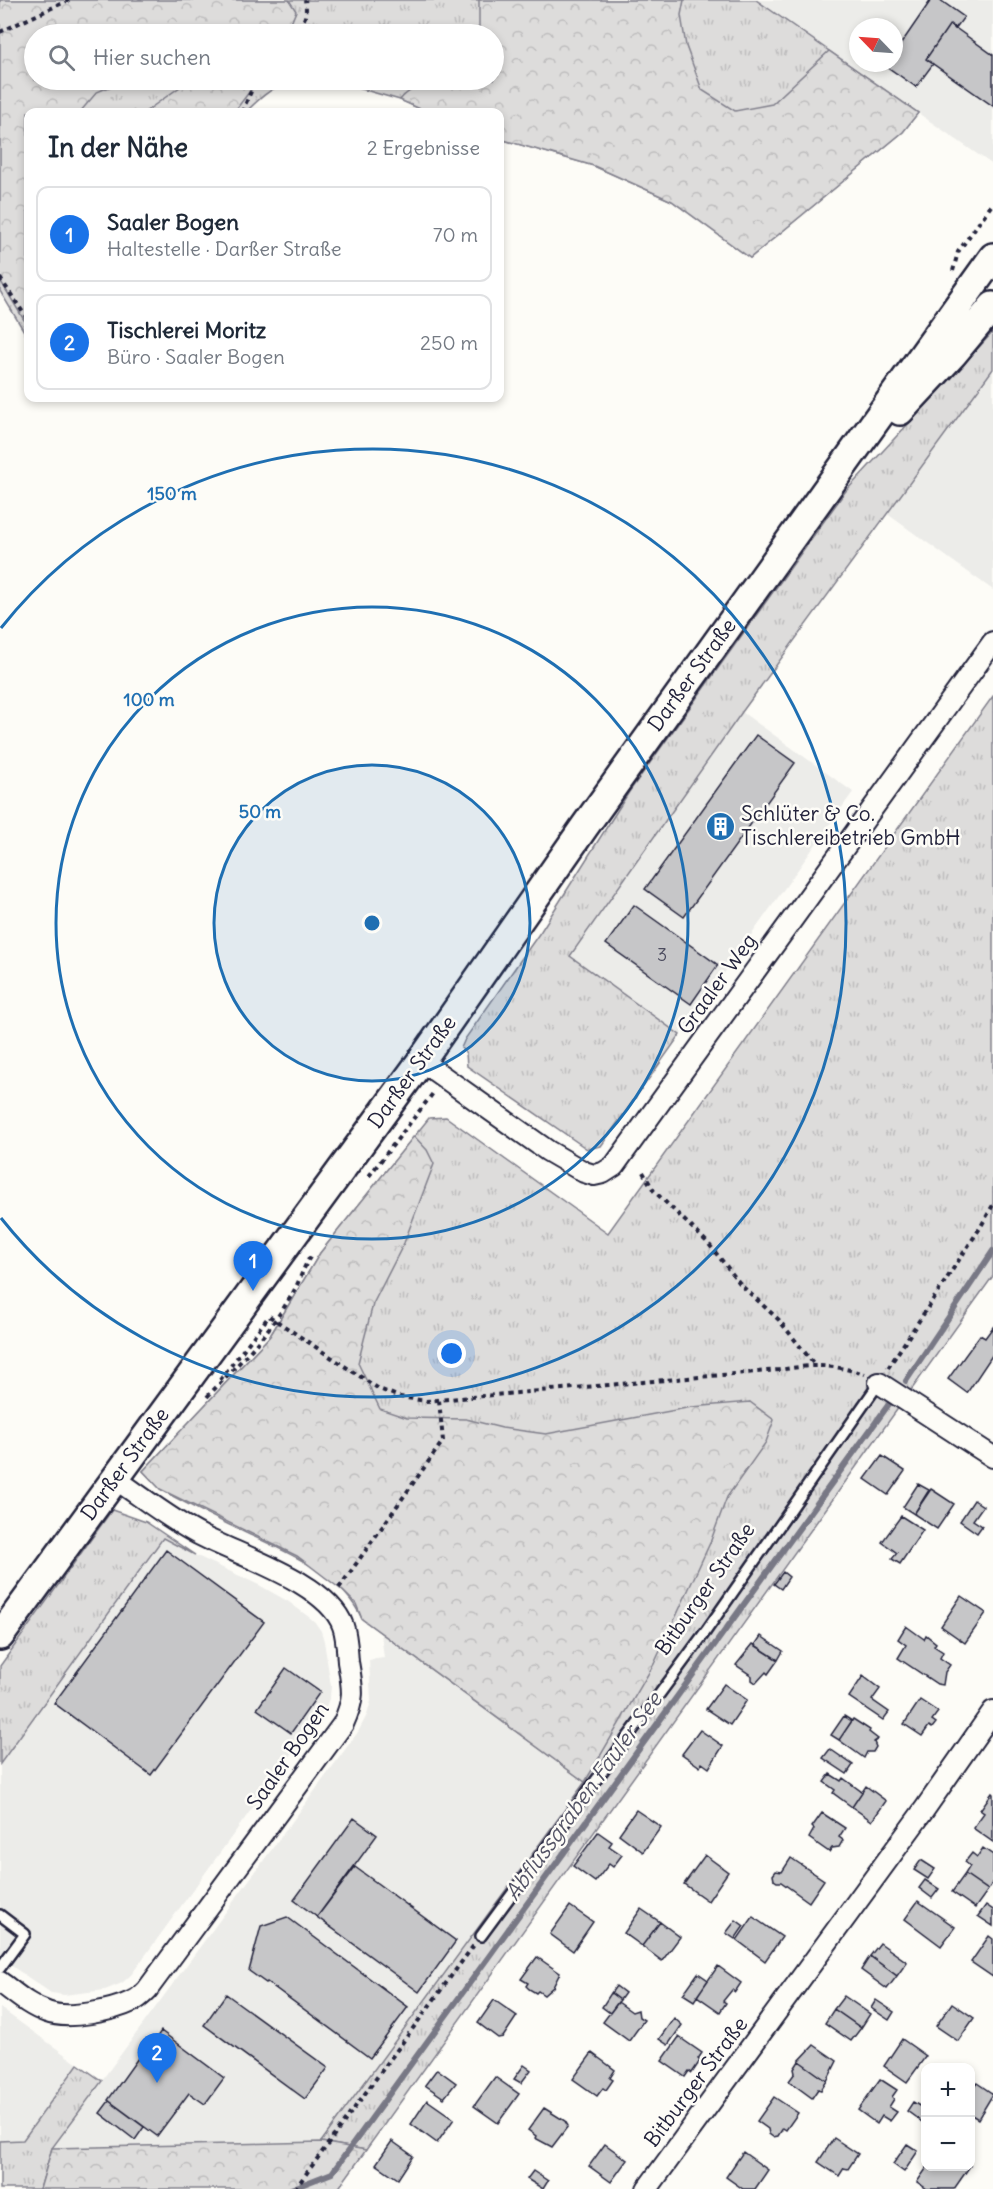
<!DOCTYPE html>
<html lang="de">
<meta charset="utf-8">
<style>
:root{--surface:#fff;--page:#f2f2f3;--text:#1f2937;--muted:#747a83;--line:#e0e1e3;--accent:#1a73e8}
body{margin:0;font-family:Delius,sans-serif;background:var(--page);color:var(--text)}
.controls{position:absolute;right:18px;bottom:18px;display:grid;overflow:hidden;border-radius:12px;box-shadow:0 3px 9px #0003}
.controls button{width:54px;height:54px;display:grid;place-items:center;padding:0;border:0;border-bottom:2px solid var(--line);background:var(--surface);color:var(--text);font:30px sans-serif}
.compass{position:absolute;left:849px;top:18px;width:54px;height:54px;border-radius:50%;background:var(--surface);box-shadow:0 3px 9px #0003;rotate:295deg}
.you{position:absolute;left:452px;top:1354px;width:21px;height:21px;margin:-15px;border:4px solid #fff;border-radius:50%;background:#1a73e8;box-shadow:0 0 0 9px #1a73e833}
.badge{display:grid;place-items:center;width:39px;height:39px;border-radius:50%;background:var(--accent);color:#fff;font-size:20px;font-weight:700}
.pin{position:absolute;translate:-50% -50px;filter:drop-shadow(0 2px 3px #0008)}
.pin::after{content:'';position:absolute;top:32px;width:21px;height:18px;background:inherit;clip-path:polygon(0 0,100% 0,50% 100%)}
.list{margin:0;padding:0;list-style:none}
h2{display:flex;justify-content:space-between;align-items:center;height:78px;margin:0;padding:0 24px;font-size:26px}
h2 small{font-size:20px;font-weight:400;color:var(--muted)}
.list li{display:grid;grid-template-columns:39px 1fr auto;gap:18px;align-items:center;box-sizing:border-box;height:96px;margin:0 12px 12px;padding:0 12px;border:2px solid var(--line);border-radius:12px}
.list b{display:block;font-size:22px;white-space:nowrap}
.list p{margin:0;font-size:20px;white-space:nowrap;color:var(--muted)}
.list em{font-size:20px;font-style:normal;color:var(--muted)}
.icon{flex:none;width:33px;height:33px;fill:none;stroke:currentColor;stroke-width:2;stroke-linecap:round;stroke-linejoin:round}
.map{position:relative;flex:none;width:993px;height:2189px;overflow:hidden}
.search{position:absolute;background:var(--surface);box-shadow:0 3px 9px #0003;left:24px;top:24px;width:480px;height:66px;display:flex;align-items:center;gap:15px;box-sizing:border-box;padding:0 21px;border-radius:33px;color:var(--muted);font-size:22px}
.panel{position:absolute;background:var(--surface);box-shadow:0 3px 9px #0003;left:24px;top:108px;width:480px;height:294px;border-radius:12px}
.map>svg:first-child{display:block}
</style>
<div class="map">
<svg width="993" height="2189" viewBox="0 0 993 2189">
<defs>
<pattern id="grass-tufts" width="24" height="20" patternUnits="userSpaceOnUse" patternTransform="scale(1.5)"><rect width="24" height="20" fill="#dddcdb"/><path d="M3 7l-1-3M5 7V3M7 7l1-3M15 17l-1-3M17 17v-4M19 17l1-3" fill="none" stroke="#bdbcbd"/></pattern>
<pattern id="forest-crowns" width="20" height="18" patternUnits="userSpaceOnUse" patternTransform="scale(1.5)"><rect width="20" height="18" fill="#dddcdb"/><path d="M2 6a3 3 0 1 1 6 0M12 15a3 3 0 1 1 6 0" fill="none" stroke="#bdbcbd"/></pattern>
</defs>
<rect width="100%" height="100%" fill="#fdfcf7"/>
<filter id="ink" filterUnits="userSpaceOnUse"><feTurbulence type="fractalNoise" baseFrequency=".0167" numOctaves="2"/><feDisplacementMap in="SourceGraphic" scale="12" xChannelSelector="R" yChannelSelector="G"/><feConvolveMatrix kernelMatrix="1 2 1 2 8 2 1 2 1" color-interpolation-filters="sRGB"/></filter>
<g filter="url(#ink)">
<path fill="#ecece9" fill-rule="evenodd" d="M756,0H993V165L918,113ZM858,27H894V63H858Z
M993,369V590L886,513Z
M742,712L853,792L680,1035L570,956Z
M164,1538L195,1555L259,1585L289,1602L314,1621L321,1631L324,1641L331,1686L330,1696L326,1707L131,1975L122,1983L105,1990L64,1995L51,1993L0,1958V1764Z
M381,1633L585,1782L321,2142L52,2148L358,1732L367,1715L371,1701L369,1660L384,1658Z
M0,2008L78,2064L23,2140L0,2141Z"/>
<path fill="url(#grass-tufts)" stroke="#807f8b" stroke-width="1.5" d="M0,0H756L918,113L903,132L750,258L672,201L594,166L500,139V112H427L400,100L330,80H494V34H34V80H318C279,83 274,84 246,112H28V338L0,291Z
M993,332V369L742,712L570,956L680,1035L601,1146L587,1149L467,1066L466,1053L461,1048L465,1039L541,931L629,792L845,492Z
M993,696V1276L366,2150L321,2142L585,1782L362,1619C343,1575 287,1552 246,1533C217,1519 188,1505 160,1489L143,1471L270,1336L320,1253L429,1118L446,1117L608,1233Z
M112,1510L146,1522L195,1555L163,1538L0,1764V1666Z
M78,2064L102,2081L52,2148L40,2189H0V2141L23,2140Z"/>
<path fill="url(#forest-crowns)" stroke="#807f8b" stroke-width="1.5" d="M0,0H289L296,11L289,28L283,34H34V80H120L114,85L97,92L80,112H28V323L24,320L0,280Z
M479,0H684L681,15L686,46L702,90L735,111L772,104L829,51L918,113L903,132L750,258L672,201L594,166L500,139V112H427L400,100C408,89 418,88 428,80H494V34H479Z
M186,80H256L253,87L234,112H145L184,84Z
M414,1136L427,1150L434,1164L404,1243L373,1304L358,1363L380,1409L407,1418L466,1419L502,1428L546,1434L692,1407L750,1402L774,1420L766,1442L727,1497L710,1543L654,1664L585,1782L362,1619L356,1604L343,1591L297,1556L160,1489L143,1471L270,1336L320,1253Z
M321,2142L366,2150L338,2189H40L52,2148Z"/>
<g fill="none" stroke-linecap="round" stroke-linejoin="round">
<path stroke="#787885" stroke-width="6" d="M906,1381L993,1251
M291,2189L332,2173L889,1404"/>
</g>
<path fill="#c6c6c8" stroke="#22223b" stroke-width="1.5" d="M931,0H940L964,17L955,29L950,24L926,59L933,64L916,87L886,66L888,63H894V54Z
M950,24L993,55V106L926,59Z
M756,735L795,763L684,917L645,889Z
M634,905L718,965L691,1004L606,944Z
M993,1327V1354L967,1393L948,1379L980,1335L985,1338Z
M882,1456L905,1471L888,1495L865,1479Z
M918,1484L929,1490L914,1514L903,1507Z
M931,1489L954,1504L937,1529L914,1514Z
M974,1500L983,1506L973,1520L982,1526L977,1533L960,1521Z
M901,1516L923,1530L900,1564L892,1559L897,1553L882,1542Z
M166,1550L264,1622L151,1775L54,1703Z
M783,1572L789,1577L781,1589L774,1584Z
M961,1596L986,1613L965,1643L941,1626Z
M906,1626L924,1639L926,1635L936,1643L934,1646L943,1652L940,1658L950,1665L945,1672L943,1685L937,1684L898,1658L906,1645L898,1639Z
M761,1636L783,1651L778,1660L755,1645Z
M753,1644L778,1660L768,1674L766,1672L756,1683L752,1680V1676L736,1665Z
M286,1668L320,1692L291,1733L257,1709Z
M863,1676L880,1689L872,1700L889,1712L883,1720L849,1697Z
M724,1684L747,1700L730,1725L706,1709Z
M920,1700L938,1712L932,1720L936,1723L932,1728L929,1726L922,1736L904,1724Z
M844,1716L852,1721L839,1740L831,1735Z
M853,1719L870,1730L869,1732L878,1739L874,1742L876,1747L873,1752H867L864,1758L839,1740Z
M700,1730L723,1746L709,1768L702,1763L700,1767L682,1754Z
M830,1749L853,1765L847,1774L823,1758Z
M830,1774L841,1781L843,1778L862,1792L852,1807L833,1793L835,1790L824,1782Z
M866,1786L886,1801L872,1821L852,1807Z
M992,1793L993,1794V1842L973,1828L984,1813L980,1810Z
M636,1810L661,1827L643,1852L619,1834Z
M822,1813L845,1828L839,1837L843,1840L839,1847L832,1848L829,1852L809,1838L814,1829L812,1827Z
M354,1818L377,1835L317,1917L294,1900Z
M598,1832L612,1842L609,1846L622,1855L613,1867L609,1864L595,1882L573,1866Z
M983,1848L993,1855V1882L988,1890L965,1874L970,1866L965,1862L972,1853L977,1857Z
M705,1855L728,1872L708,1901L684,1884Z
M791,1858L824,1880L809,1902L781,1882H777L774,1880L773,1875L776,1871L782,1872Z
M921,1860L935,1869L928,1879L914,1870Z
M355,1867L456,1941L419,1992L317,1917Z
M965,1874L988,1890L975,1908L952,1892Z
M925,1880L939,1889L932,1898L919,1888Z
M918,1901L955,1927L941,1946L905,1919Z
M986,1905L993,1910V1926L978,1916Z
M570,1906L593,1922L573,1951L550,1934Z
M641,1909L660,1922L642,1946L624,1933Z
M287,1917L408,2007L370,2058L267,1982L266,1983L249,1971L261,1926Z
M753,1917L782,1937L765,1961L737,1940Z
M736,1920L744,1926L735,1939L726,1933Z
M660,1922L680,1937L662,1961L642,1946Z
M989,1936L993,1939V1977L971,1962Z
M880,1943L907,1962L897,1976L870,1956Z
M870,1956L897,1976L887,1989L861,1970Z
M537,1957L560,1973L553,1987L544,1995L538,1991L536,1993L529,1989L526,1986L528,1983L521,1979Z
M718,1966L741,1983L735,1992L732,1990L723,2001L726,2003L720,2012L697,1996Z
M698,1973L708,1980L694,2001L683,1994Z
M616,1986L625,1993L620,2000L611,1993Z
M611,1993L620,2000L610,2013L602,2007Z
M226,1994L328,2068L305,2099L204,2025Z
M844,1996L870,2014L861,2028L834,2009Z
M494,2000L517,2016L503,2037L498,2038L478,2023Z
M876,2000L894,2012L889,2020L871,2008Z
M618,2002L632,2012L638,2010L639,2017L644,2020L629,2041L603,2022Z
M952,2003L974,2018L958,2041L936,2026Z
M834,2009L861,2028L851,2041L825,2023Z
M674,2018L682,2025L668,2045L659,2039Z
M161,2031L224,2078L205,2104L189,2093L157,2136L108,2100L138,2058L141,2060Z
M679,2037L702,2053L698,2059L700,2061L692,2073L689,2071L685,2077L662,2061Z
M902,2039L926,2056L907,2082L884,2066Z
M814,2045L837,2061L827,2081L799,2061Z
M592,2053L615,2070L610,2078L613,2080L606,2090L603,2088L597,2096L573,2079Z
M799,2061L827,2081L821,2090L818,2089L812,2098L789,2081L795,2073L794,2069Z
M524,2065L531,2070L521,2083L514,2079Z
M437,2069L456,2083L444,2098L425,2085Z
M495,2077L519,2094L498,2123L474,2106Z
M880,2079L897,2090L892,2097L894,2099L889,2107L897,2112L890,2121L882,2116L877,2124L858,2110Z
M977,2083L993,2094L978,2119L970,2114V2092Z
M774,2097L798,2113L786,2130L783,2128L778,2136L773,2137L769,2134L768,2129L757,2121Z
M427,2100L454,2119L437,2143L411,2124Z
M109,2101L144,2127L135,2140L100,2113Z
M913,2102L926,2110V2117L922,2122L907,2111Z
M544,2108L565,2121L568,2126L552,2147L535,2138L536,2136L528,2130Z
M834,2138L858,2154L848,2169L844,2168L839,2176L818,2162Z
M392,2141L413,2156L398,2179L376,2164Z
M605,2144L627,2160L611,2182L589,2166Z
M907,2144L918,2151L904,2172L893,2164Z
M743,2152L768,2170L755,2189H743L726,2177Z
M928,2166H970L954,2189H927L917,2182Z
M533,2171L548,2181L543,2189L527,2179Z"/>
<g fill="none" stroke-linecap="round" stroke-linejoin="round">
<defs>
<path id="lane" d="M0,1915L25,1934L0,1968
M481,1936L706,1631L879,1383"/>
<path id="street" d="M421,1061L548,1151L584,1172L594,1175L603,1173L614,1166L993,642
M879,1383L993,1457
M0,1982C15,1993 29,2006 47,2012C68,2020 112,2011 133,2001C138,1999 143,1994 147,1990L343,1724C355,1698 353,1690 348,1662C347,1651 347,1637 343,1626C328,1583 240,1556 202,1536C172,1521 142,1497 114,1478
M647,2189L924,1810L993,1711"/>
<path id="secondary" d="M900,411L953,354L993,306
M0,1636L421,1061L585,826L993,257"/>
</defs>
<use href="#lane" stroke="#22223b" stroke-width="14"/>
<use href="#street" stroke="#22223b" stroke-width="24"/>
<use href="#secondary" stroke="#22223b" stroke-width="32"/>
<path stroke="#22223b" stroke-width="4" stroke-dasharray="4.5 4.5" stroke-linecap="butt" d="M0,32L69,0
M293,34C304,24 308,15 305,0
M242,112L256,80
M953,271L958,252L993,203
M0,278L28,320
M643,1172L654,1191L708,1243L742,1286L779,1320L814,1364
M369,1176L434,1092
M888,1368L980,1228L993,1205
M220,1380L269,1316L379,1389L400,1397L426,1401L779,1370C814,1364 830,1364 865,1374
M207,1397C238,1364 271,1332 294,1291C300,1280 303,1268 310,1257
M339,1588L443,1441L439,1400
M295,2189L474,1945"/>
<use href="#lane" stroke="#fdfcf7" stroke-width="9"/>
<use href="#street" stroke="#fdfcf7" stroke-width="20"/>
<use href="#secondary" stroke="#fdfcf7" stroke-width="27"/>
</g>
</g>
<circle cx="372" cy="923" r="158" fill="#1f6fb2" fill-opacity=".12"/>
<g fill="none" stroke="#1f6fb2" stroke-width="3">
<circle cx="372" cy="923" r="158"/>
<circle cx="372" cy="923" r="316"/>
<path d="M1 628A474 474 0 1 1 1 1218"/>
</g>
<defs>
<symbol id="building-disc" viewBox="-11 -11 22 22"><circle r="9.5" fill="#1f6fb2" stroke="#fdfcf7"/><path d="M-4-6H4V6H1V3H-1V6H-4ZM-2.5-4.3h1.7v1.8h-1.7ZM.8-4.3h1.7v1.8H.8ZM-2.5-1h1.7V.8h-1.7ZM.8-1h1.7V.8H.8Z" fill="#fff"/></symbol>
</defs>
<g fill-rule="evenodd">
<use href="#building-disc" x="704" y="810" width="33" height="33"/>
</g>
<g text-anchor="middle" stroke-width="5" stroke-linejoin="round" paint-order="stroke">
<g font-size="18" fill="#4b4b5e">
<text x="662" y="961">3</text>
</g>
<g font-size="21" fill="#22223b" stroke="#fdfcf7">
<text transform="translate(692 675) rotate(-54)" y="7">Darßer Straße</text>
<text transform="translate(717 984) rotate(-54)" y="7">Graaler Weg</text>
<text transform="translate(412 1072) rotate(-54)" y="7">Darßer Straße</text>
<text transform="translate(125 1464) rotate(-54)" y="7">Darßer Straße</text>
<text transform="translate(705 1589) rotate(-55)" y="7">Bitburger Straße</text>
<text transform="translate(288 1756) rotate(-55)" y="7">Saaler Bogen</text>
<text transform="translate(696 2082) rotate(-53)" y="7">Bitburger Straße</text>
</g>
<g font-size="21" fill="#22223b" stroke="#fdfcf7" text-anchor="start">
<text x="741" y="821">Schlüter &amp; Co.<tspan x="741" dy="24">Tischlereibetrieb GmbH</tspan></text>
</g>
<g font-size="22" font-style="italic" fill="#545466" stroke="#fdfcf7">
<text transform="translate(583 1796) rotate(-54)" y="8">Abflussgraben Fauler See</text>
</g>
</g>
<circle cx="372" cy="923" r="9" fill="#1f6fb2" stroke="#fdfcf7" stroke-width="3"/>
<g font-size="18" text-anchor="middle" font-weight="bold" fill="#1f6fb2" stroke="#fdfcf7" stroke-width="5" stroke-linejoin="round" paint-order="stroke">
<text x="172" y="500">150 m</text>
<text x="149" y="706">100 m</text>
<text x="260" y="818">50 m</text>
</g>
</svg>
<div class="controls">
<button>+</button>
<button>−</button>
</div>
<svg class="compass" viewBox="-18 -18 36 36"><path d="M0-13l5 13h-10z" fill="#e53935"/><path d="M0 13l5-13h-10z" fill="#747a83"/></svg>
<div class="you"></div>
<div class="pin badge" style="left:253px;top:1291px">1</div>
<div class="pin badge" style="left:157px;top:2083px">2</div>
<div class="search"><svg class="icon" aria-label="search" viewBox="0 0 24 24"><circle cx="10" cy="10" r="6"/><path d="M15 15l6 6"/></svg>Hier suchen</div>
<section class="panel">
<h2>In der Nähe<small>2 Ergebnisse</small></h2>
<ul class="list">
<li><span class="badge">1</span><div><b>Saaler Bogen</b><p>Haltestelle · Darßer Straße</p></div><em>70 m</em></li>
<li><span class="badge">2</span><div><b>Tischlerei Moritz</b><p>Büro · Saaler Bogen</p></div><em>250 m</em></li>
</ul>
</section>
</div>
